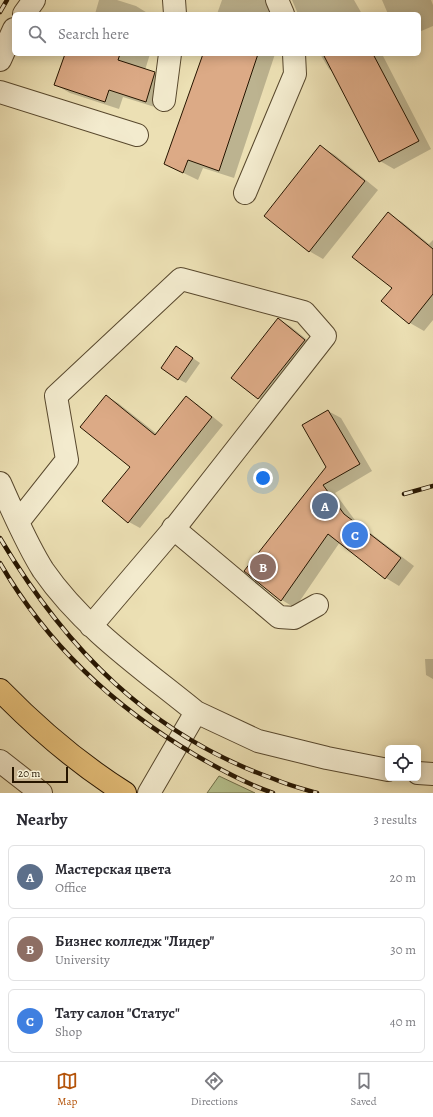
<!DOCTYPE html>
<meta charset="utf-8">
<style>
:root{--surface:#fff;--page:#f2f2f3;--text:#2b2b33;--muted:#7c7c81;--line:#e1e1e2;--accent:#b45309}
body{margin:0;font-family:Alegreya,serif;background:var(--page);color:var(--text)}
.controls{position:absolute;right:12px;bottom:12px;display:grid;overflow:hidden;border-radius:6px;box-shadow:0 2px 10px #0003}
.controls button{width:36px;height:36px;display:grid;place-items:center;padding:0;border:0;border-bottom:1px solid var(--line);background:var(--surface);color:var(--text);font:20px sans-serif}
.scale{position:absolute;left:12px;bottom:10px;width:56px;box-sizing:border-box;padding-left:4px;border:2px solid #261500;border-top:0;font-size:11px;line-height:14px;white-space:nowrap;color:#261500;-webkit-text-stroke:3px #f3ebce;paint-order:stroke}
.you{position:absolute;left:263px;top:478px;width:14px;height:14px;margin:-10px;border:3px solid #fff;border-radius:50%;background:#1a73e8;box-shadow:0 0 0 6px #1a73e833}
.badge{display:grid;place-items:center;width:26px;height:26px;border-radius:50%;background:var(--accent);color:#fff;font-size:13px;font-weight:700}
.pin{position:absolute;translate:-50% -50%;border:2px solid #fff;box-shadow:0 1px 4px #0006}
.list{margin:0;padding:0;list-style:none}
h2{display:flex;justify-content:space-between;align-items:center;height:52px;margin:0;padding:0 16px;font-size:17px}
h2 small{font-size:13px;font-weight:400;color:var(--muted)}
.list li{display:grid;grid-template-columns:26px 1fr auto;gap:12px;align-items:center;box-sizing:border-box;height:64px;margin:0 8px 8px;padding:0 8px;border:1px solid var(--line);border-radius:6px}
.list b{display:block;font-size:15px;white-space:nowrap}
.list p{margin:0;font-size:13px;white-space:nowrap;color:var(--muted)}
.list em{font-size:13px;font-style:normal;color:var(--muted)}
.icon{flex:none;width:22px;height:22px;fill:none;stroke:currentColor;stroke-width:2;stroke-linecap:round;stroke-linejoin:round}
.map{position:relative;flex:none;width:433px;height:793px;overflow:hidden}
.search{position:absolute;background:var(--surface);box-shadow:0 2px 10px #0003;left:12px;right:12px;top:12px;height:44px;display:flex;align-items:center;gap:10px;box-sizing:border-box;padding:0 14px;border-radius:6px;color:var(--muted);font-size:15px}
.sheet{height:268px;background:var(--surface)}
nav{display:flex;justify-content:space-around;align-items:center;box-sizing:border-box;height:56px;border-top:1px solid var(--line);background:var(--surface);font-size:11px;color:var(--muted)}
nav a{display:grid;justify-items:center;gap:2px}
nav .on{color:var(--accent)}
.map>svg:first-child{display:block}
</style>
<div class="map">
<svg width="433" height="793" viewBox="0 0 433 793">
<rect width="100%" height="100%" fill="#ece0b4"/>
<filter id="stains"><feTurbulence type="fractalNoise" baseFrequency=".005" numOctaves="4"/><feColorMatrix values="0 0 0 0 .2 0 0 0 0 .09 0 0 0 0 .02 0 0 0 .5 -.17"/></filter>
<radialGradient id="worn" r=".72"><stop offset=".6" stop-color="#630" stop-opacity="0"/><stop offset="1" stop-color="#630" stop-opacity=".3"/></radialGradient>
<path fill="#b6c28e" stroke="#6e6c47" d="M219,776L255,793H207Z"/>
<path fill="#0003" d="M99,0H117L136,6L149,14H95Z
M222,0H274L269,14H217Z
M292,0H354L362,14H298Z
M382,0H431L433,5V26L419,32V14H388Z
M66,54H150L145,70L169,81L161,109L123,97L119,109L70,93L56,85Z
M203,54H275L234,178L203,168L198,180L165,164Z
M320,54H382L431,149L394,169L380,161L333,72L329,69Z
M321,147L335,155L378,190L323,259L309,251Z
M388,214L402,222L429,244L433,240V320L424,331L410,323L393,288Z
M279,320L290,326L316,347L270,405L258,398Z
M184,352L200,363L186,383L178,379Z
M106,396L118,403L157,434L186,398L197,404L223,425L140,528L129,522L131,467Z
M328,411L341,418L372,471L335,493L357,523L414,566L399,586L386,578L340,542L295,608L282,600L245,571L328,467Z
M425,659H433V679L426,675Z"/>
<path fill="#dcaa86" stroke="#261500" d="M65,54H120L118,60L155,72L146,102L109,90L105,102L54,85Z
M203,54H258L219,171L188,160L183,173L164,164Z
M323,54H373L419,141L379,162Z
M320,145L365,181L309,252L264,216Z
M388,212L433,249V294L409,324L381,301L392,288L352,257Z
M278,318L305,340L258,399L231,378Z
M176,346L193,358L178,380L161,368Z
M106,395L155,435L186,396L212,417L128,523L102,501L130,467L80,427Z
M328,410L360,464L323,485L344,514L401,558L385,579L328,534L281,601L244,571L326,467L302,425Z"/>
<g fill="none" stroke-linecap="round" stroke-linejoin="round">
<defs>
<path id="minor" d="M174,0L175,14
M277,0L283,14
M24,14L34,0
M0,60L14,29
M0,92L137,135
M164,100L170,54
M245,193L295,74L294,54
M0,483C13,512 26,543 43,570C83,628 142,668 196,712L149,793
M18,522L67,460L56,396L181,279L304,312L325,336L177,525L91,626
M173,528L279,617L294,618L317,605
M196,712L258,741L327,758L388,770
M0,761L41,793
M418,773L433,774"/>
<path id="major" d="M0,690C38,729 79,764 125,793"/>
</defs>
<use href="#minor" stroke="#58482d" stroke-width="24"/>
<use href="#major" stroke="#261500" stroke-width="24"/>
<use href="#minor" stroke="#f3ebce" stroke-width="22"/>
<use href="#major" stroke="#e6c07a" stroke-width="22"/>
<defs>
<path id="rail" d="M0,12L7,0
M404,494L433,486
M0,538C66,649 150,735 274,779C288,785 303,789 317,793
M0,563C48,646 115,708 197,756C221,770 247,784 273,793"/>
</defs>
<use href="#rail" stroke="#261500" stroke-width="4.5"/>
<use href="#rail" stroke="#f3ebce" stroke-width="3" stroke-dasharray="9" stroke-linecap="butt"/>
</g>
<rect width="100%" height="100%" filter="url(#stains)"/>
<rect width="100%" height="100%" fill="url(#worn)"/>
</svg>
<div class="controls">
<button><svg class="icon" aria-label="locate" viewBox="0 0 24 24"><circle cx="12" cy="12" r="6"/><path d="M12 2v4M12 18v4M2 12h4M18 12h4"/></svg></button>
</div>
<div class="scale">20 m</div>
<div class="you"></div>
<div class="pin badge" style="left:325px;top:506px;background:#5c6f8a">A</div>
<div class="pin badge" style="left:263px;top:567px;background:#8d6e63">B</div>
<div class="pin badge" style="left:355px;top:535px;background:#3f7fe0">C</div>
<div class="search"><svg class="icon" aria-label="search" viewBox="0 0 24 24"><circle cx="10" cy="10" r="6"/><path d="M15 15l6 6"/></svg>Search here</div>
</div>
<section class="sheet">
<h2>Nearby<small>3 results</small></h2>
<ul class="list">
<li><span class="badge" style="background:#5c6f8a">A</span><div><b>Мастерская цвета</b><p>Office</p></div><em>20 m</em></li>
<li><span class="badge" style="background:#8d6e63">B</span><div><b>Бизнес колледж &quot;Лидер&quot;</b><p>University</p></div><em>30 m</em></li>
<li><span class="badge" style="background:#3f7fe0">C</span><div><b>Тату салон &quot;Статус&quot;</b><p>Shop</p></div><em>40 m</em></li>
</ul>
</section>
<nav>
<a class="on"><svg class="icon" aria-label="map" viewBox="0 0 24 24"><path d="M3 6l6-2 6 2 6-2v14l-6 2-6-2-6 2zM9 4v14M15 6v14"/></svg>Map</a>
<a><svg class="icon" aria-label="directions" viewBox="0 0 24 24"><path d="M12 3l9 9-9 9-9-9zM9 14v-3h6M13 9l2 2-2 2"/></svg>Directions</a>
<a><svg class="icon" aria-label="saved" viewBox="0 0 24 24"><path d="M7 4h10v16l-5-4-5 4z"/></svg>Saved</a>
</nav>
